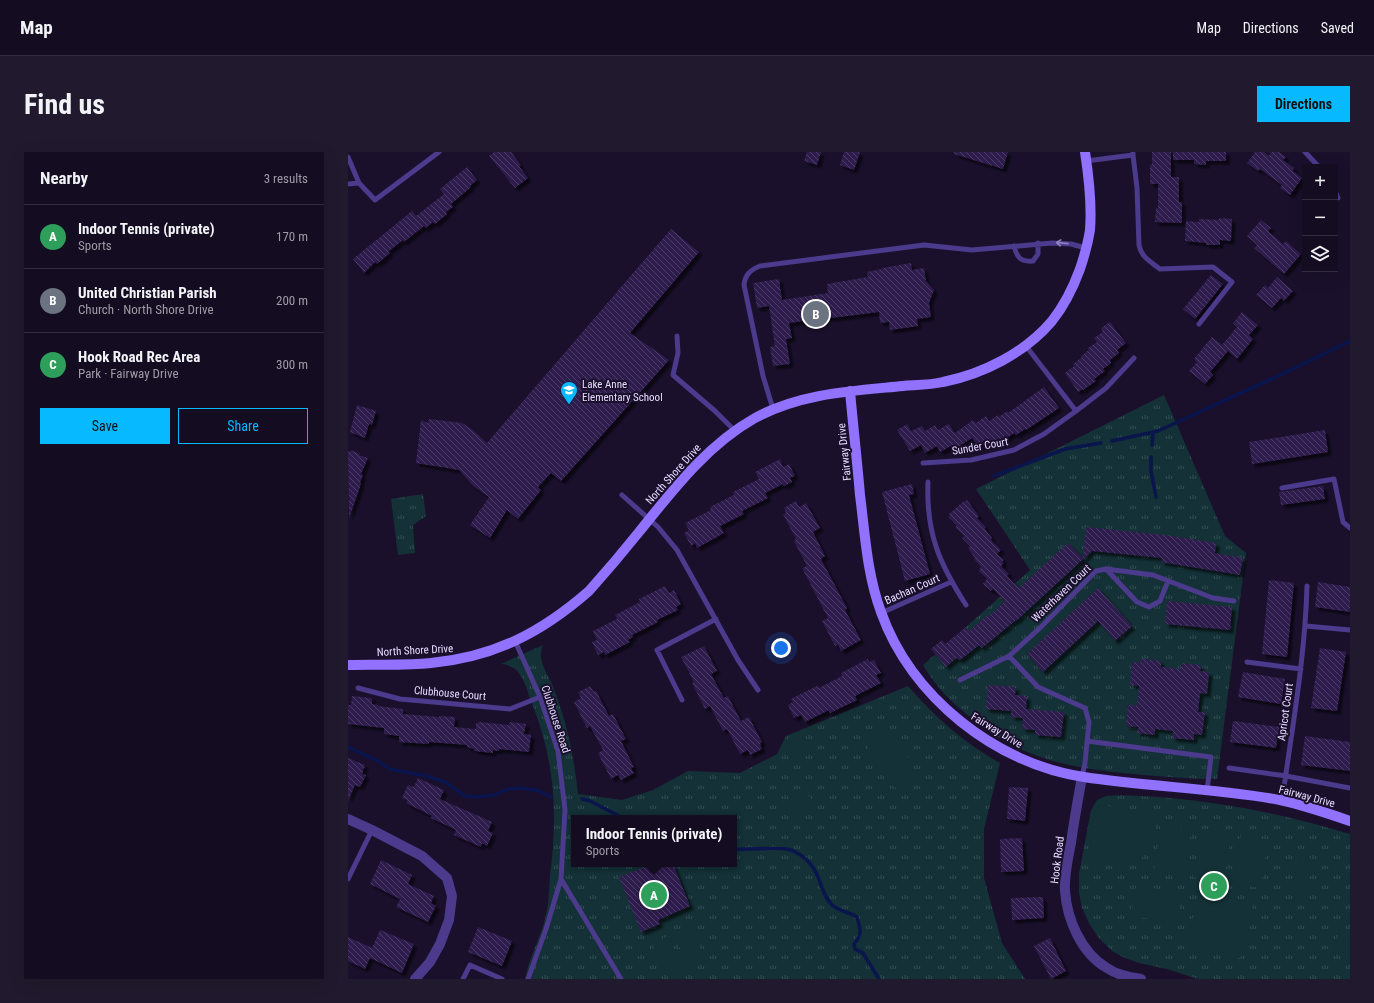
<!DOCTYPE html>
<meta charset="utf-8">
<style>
:root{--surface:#140c21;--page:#211a2e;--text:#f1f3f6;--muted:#9d9ba5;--line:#332c3f;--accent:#07b9ff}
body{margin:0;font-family:"Roboto Condensed",sans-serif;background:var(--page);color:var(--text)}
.controls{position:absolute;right:12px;top:12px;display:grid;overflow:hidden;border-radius:0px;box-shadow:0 4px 16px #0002}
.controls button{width:36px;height:36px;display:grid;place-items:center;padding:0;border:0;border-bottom:1px solid var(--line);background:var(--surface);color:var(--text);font:20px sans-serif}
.you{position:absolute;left:433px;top:496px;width:14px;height:14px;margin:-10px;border:3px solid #fff;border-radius:50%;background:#1a73e8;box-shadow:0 0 0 6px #1a73e833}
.badge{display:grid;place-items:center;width:26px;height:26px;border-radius:50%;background:var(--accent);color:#fff;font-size:13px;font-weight:700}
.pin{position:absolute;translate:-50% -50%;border:2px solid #fff;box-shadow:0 1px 4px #0006}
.popup{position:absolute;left:223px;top:663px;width:166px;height:52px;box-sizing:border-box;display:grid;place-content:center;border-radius:0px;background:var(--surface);filter:drop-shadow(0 1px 3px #0005);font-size:13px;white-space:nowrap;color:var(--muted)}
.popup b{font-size:15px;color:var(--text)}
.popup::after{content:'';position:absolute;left:50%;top:100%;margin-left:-8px;border:8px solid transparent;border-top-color:var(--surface)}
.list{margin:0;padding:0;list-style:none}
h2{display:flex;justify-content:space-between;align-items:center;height:52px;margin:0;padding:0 16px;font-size:17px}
h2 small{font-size:13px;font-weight:400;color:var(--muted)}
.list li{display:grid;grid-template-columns:26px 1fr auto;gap:12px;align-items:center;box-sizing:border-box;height:64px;padding:0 16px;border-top:1px solid var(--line)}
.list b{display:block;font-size:15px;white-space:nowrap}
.list p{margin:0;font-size:13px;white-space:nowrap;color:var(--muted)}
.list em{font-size:13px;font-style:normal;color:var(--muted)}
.actions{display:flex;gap:8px;padding:12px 16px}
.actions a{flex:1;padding:9px 0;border:1px solid var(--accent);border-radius:0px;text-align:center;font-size:14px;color:var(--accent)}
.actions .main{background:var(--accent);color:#111}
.icon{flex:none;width:22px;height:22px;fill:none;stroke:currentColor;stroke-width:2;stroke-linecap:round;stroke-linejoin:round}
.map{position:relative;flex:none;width:1002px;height:827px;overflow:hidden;border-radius:0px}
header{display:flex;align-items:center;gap:24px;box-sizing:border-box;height:56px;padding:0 20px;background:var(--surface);border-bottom:1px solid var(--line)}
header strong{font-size:19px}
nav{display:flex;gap:22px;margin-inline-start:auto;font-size:14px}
.intro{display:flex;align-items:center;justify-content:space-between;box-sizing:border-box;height:96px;padding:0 24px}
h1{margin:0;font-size:28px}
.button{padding:10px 18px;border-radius:0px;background:var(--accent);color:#111;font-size:14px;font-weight:700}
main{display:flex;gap:24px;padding:0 24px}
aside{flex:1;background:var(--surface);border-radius:0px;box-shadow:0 4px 16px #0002}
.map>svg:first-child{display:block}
</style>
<header>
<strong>Map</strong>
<nav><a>Map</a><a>Directions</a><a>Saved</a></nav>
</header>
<div class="intro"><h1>Find us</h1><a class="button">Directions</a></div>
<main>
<aside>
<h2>Nearby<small>3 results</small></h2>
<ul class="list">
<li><span class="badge" style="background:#2e9e5b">A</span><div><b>Indoor Tennis (private)</b><p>Sports</p></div><em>170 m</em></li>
<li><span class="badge" style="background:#6b7280">B</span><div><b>United Christian Parish</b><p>Church · North Shore Drive</p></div><em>200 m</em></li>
<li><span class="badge" style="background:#2e9e5b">C</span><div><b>Hook Road Rec Area</b><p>Park · Fairway Drive</p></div><em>300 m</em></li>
</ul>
<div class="actions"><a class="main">Save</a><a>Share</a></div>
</aside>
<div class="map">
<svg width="1002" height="827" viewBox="0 0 1002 827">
<defs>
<pattern id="grass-tufts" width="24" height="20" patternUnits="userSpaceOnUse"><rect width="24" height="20" fill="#133136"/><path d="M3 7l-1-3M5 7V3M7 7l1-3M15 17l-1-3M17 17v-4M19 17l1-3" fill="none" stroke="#354e54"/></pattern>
<pattern id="building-back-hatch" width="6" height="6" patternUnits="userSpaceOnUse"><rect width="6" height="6" fill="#2f1c4e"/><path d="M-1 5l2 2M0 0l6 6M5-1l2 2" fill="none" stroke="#4d3c69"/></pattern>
<filter id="shadow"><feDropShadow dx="3.5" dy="3.5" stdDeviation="1" flood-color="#0009"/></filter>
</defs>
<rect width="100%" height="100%" fill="#1a102c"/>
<path fill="url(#grass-tufts)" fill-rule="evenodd" d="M816,243L877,384L898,401L869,627C844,627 820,625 796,623C751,619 704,614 664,593C650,586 633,574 621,564C600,547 589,536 575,513L682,418L628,337Z
M75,342L78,364L65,373L67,401L50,403L43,347Z
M195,493C189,506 197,518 203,530C218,566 226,603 230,642L274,648L305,638L340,619L392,621L429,602L438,584L560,534C590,568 614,589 652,611L636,677V726L654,791L677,827H177C181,806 192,787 197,767C201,753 201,738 202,724C210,661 207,608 183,549C177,533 174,513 153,512ZM226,666H386V712H226Z
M758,644C775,642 793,644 810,645C876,650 939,663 1002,682V827H850L819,817L791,811L777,806L764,799L750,785L742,773L734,756L731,741V722L743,658L749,648Z"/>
<path fill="#133136" d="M533,577C551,579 570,615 560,631C558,634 554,637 549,636C545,635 541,630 538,626C527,616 515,602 522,587C525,582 528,579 533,577Z
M456,590L457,598L438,602L436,593Z
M443,644H463V661H444Z
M753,653L809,661C808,669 808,678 806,686C804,699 791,711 778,712C769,713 750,708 741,707L746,659Z
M813,671L844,675L836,723L806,719Z
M853,677L883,682L876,730L845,725Z
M893,683L920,688L913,736L885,732Z
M954,703L967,708L953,747L940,742Z
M788,734L834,740L829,771L783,764Z
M875,746L905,750L899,801L890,806L839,798C843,771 842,750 875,746Z
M342,774L358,810L342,817L325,782Z
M993,775L1002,779V807L984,800Z
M320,784L336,820L321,827L304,792Z"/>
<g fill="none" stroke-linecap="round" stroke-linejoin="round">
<path stroke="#09154c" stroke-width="3.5" d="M764,289L810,279L930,224L1002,189
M804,293L805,280
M803,305V319L808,345
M646,324L717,297L753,291
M0,595L30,609L42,617L78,624L97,630L117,644L129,645L147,643L160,637L174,636L191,639L203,645
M234,647L242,649L275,666
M386,697C403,698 422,695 439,697C453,700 465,712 470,725C474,734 476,746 484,753C491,759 501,760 509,765C512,776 515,782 506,792L507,797L515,801L531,827"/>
</g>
<path fill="url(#building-back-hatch)" filter="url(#shadow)" d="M146,0H163L173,13L171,14L180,26L167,36L141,4Z
M459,0H473L469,13L456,9Z
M496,0H512L506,18L492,13Z
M606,0H660L655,17L606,2Z
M804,0H823V25H831V50H834V71L807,70L808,56H810V32H802V12L804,13Z
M825,0H878V9H858V13L846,12V8H825Z
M907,0H916L921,4L923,0H931L938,5L935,8L946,16L945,19L954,26L942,43L932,36L934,33L912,17L910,19L899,11Z
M119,15L129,28L122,34L123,35L103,52L105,55L98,60L99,62L87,72L85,70L78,76L76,74L56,90L55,88L40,100L42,101L29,112L27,110L16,121L5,107L64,59L68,64L96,42L92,37Z
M871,66L884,67L883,89L872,88V93H858V91L837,89L838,69L851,70V67L871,68Z
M913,68L923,76L920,79L935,92L938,89L953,102L936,122L906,96L909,93L899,84Z
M323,77L351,100L282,181L321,208L213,329L203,321L190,335L193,338L170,367L159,358L142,386L122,373L141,345L125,334L111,318L68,311L73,268L80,271L81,267L114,271L125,278L139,291Z
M563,111L564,118L576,116L578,129L586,138L581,151L583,165L569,167L570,174L542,178L541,170L532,171L531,160L484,166V165L441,171L444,186L438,187L442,212L425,214L422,195L427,194L421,154L409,156L405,131L431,127L434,148L480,141L479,132L520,125L519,120L534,117V116Z
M863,123L875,132L847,167L835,157Z
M929,125L945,139L936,149L933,146L924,156L908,143L917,133L920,136Z
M894,160L910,173L901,183L905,187L889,207L880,199L862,220L865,223L857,232L841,219L849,210L846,207L864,185L874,193L889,175L885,171Z
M762,170L778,191L769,198L771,201L762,208L763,211L755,217L757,219L746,227L748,229L735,238V237L730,240L717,221L726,214L725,212L734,205L733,204L741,198L740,196L749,190L746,186L755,180L753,176Z
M696,235L711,256L678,278L677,277L668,283L666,281L653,290L651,286L642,293L638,288L630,294L624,286L605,298L603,294L592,300L589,294L577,301L573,293L562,299L549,278L559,272L563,279L574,274L577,279L587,273L590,278L601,272L607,281L625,268L628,271L638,264L641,269L650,263L651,265L659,259L660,261Z
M9,253L28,259L24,273L21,272L17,286L2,280Z
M977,278L980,300L904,312L901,290Z
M3,298L12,302L11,303L20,306L13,322L15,323L12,331H13L11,338L1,366L0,299L2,300Z
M432,307L435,315L441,312L447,324L442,326L444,330L436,334L435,332L417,341L420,346L394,359L396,362L372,374L376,381L349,396L347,391L343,394L336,381L341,378L337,371L363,358L362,355L386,343L385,340L411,327L407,320Z
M564,332L566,342L561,343L582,422L557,429L534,340Z
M975,334L977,347L933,353L931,340Z
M619,348L631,364L629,366L638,375L637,377L644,386L643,387L644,389L653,398L649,402L656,408L654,410L656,411L653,414L661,422L659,424L671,436L720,391L735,406L738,375L816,383L868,391L867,401L895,406L892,423L813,410L814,406L744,399L668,469V468L634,496L631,493L612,508L608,506L598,515L583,497L594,488L597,492L618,475L621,479L640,463L641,464L657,449L645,437L643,439L635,432L639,427L631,419L633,415L626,407L627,406L620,396L622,394L614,386L616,384L607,375L609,374L600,365L602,363L601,362L616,349L617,350Z
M448,349L451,355L458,351L472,376L465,380L477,404L473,407L499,456L497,458L513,488L493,499L490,493L487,494L474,469L480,466L454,416L459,414L446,389L448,387L435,362L438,361L436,356Z
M921,428L946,431L939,505L914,502Z
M970,430L1002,435V460L967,455Z
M317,434L321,441L326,438L333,452L328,455L330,458L309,468L310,470L284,483L285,485L280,488L282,490L257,503L256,500L250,503L244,490L249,488L245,479L269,467L267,463L292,450L291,447Z
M750,436L784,474L767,489L750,469L695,520L679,502Z
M819,449L884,455L882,478L817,472Z
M356,494L369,519L363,522L376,546L380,544L393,569L401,565L414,590L412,592L414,597L402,603L400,598L392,602L379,577L375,579L362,554L357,557L344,531L346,530L333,505Z
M972,496L998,500L989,559L963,556Z
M520,507L521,510L526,508L533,521L528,523L533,531L507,544L509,548L482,561L481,558L457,570L453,563L446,566L440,553L445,550L443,547L469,534L471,536L494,524L493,521Z
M793,507L813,509V515L833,517V511L853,513L852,519L861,520L859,542L852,541L850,560H857L854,583L846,582V588L824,586L825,579L807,577V583L789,581L790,575L778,574L780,553L789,554L791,534L782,533L784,510L792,511Z
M895,520L937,527L933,552L890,545Z
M640,533L668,535L667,543L679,544L678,557L716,560L713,585L687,583V578L674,577L675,566L663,565V559L638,557Z
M242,534L246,540L248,539L261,564L265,562L278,587L273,589L286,615L283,616L286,621L273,628L270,623L263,627L250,601L255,598L242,574L239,576L226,550L233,546L230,540Z
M4,544L24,546V552L31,553L30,554L55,557V562L91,565V564L107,565L106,575L128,577V571H130V570L161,573L162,570L178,572L176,582L183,583L181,600L151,597V599L145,598V601L126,599V597L119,595V593L81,590V592L51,590V584L36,582V576L0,572V553H3Z
M885,569L931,575L928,596L882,590Z
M957,584L1002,590V619L953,613Z
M0,606L17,613L14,622L18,623L12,635L7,633L0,649Z
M70,626L96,638L92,647L144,670L140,679L145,681L139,694L134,691L133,695L106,683L108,678L83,666L84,664L58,651L59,648L54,646L60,633L66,635Z
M661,635L680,636L677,669L659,667Z
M674,686L676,719L653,720L652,687Z
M33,708L64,723L60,732L86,744L83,751L88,754L80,770L48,755L52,747L22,732Z
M305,712H325L342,754L310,768L312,772L293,780L271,725Z
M695,745L696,766L664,768L663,746Z
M130,775L164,789L154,814L120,800Z
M32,778L66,792L54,821L22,806L17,817L0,809V785L24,796Z
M702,786L718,819L703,827L686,794Z"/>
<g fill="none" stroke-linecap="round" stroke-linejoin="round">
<path stroke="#4c3a8c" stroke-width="5" d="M957,0L971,15
M785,3L789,36L791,93C793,105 803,110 812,117L865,115L884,130L851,172
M0,5L11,31L27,48L91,0
M738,9L785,3V1
M0,32L11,31
M987,39L990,46
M666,94C669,106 673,110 685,109L690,102V91
M329,184L330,201L325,223L367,259L387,279
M678,194L728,259
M425,257L415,224L396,133C397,123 402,118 412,114L576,93L624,98L704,91L723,92L738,96
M575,311L623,308L666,298L696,282L728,259L758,236L786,206
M580,330C578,381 591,411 618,453
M934,336L986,327L995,370L1002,376
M274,343L310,375L329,398L344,425L390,508L410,538
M758,417L789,450L801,455L812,449L820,429
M533,461L603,430
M958,474L1002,478
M167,489L192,545L210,599L217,658L213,727L198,777L180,827
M661,504L690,535L737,556L741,570L737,611L734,625
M899,510L953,517
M612,528L661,504L694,474L748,419L758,417L805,423L865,446L886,449
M10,536L52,547L162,557L192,545
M334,548L309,498L368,467
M739,589L863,605L859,639
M881,616L938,624L1002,636
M934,649C944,577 957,506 959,434
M0,727L24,678
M213,727L273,827
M115,827L122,813L154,827"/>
<path stroke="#4c3a8c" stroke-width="10" d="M734,625C730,647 726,669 723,691C720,706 716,723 717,739C719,767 733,801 759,816C769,823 781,825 793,827
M0,667L24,678L74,704L99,726L104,744L101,768L92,792L82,810L67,827"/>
<path stroke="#9072ff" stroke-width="10" d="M502,239C505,273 509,308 512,343C517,382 519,422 533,460C563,545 648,612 736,625C801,635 867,636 932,648C955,653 979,661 1002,669
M0,513C27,512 55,514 83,511C146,505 193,481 241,439C258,420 275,400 291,380C325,338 359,293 407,266C453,241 504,239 555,234C568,233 582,233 595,230C635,222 677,201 704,169C716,154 725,136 732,117C736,105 740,91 742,78C744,52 741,26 737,0"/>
</g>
<defs><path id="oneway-shaft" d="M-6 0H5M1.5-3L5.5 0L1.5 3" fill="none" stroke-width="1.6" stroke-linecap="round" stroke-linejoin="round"/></defs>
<use stroke="#9182c0" href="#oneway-shaft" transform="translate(714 91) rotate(-174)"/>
<defs>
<symbol id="school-pin" viewBox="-11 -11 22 30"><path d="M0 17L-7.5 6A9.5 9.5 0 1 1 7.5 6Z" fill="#07b9ff" stroke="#1a102c"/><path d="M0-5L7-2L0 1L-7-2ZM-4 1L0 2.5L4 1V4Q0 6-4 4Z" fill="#fff"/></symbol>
</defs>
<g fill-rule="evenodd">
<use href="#school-pin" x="211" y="228" width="20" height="27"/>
</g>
<g text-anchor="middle" stroke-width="4" stroke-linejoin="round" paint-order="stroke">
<g font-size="11" fill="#e6dbff" stroke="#1a102c" text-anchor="start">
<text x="234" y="236">Lake Anne<tspan x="234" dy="13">Elementary School</tspan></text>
</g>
<g font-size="11" fill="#e6dbff" stroke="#1a102c">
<text transform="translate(632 294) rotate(-10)" y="4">Sunder Court</text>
<text transform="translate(496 300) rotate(-96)" y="4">Fairway Drive</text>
<text transform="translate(325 322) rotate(-48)" y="4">North Shore Drive</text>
<text transform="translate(564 437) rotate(-24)" y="4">Bachan Court</text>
<text transform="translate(713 441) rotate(-44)" y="4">Waterhaven Court</text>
<text transform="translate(67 498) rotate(-3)" y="4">North Shore Drive</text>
<text transform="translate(102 541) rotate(5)" y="4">Clubhouse Court</text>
<text transform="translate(937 560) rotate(-82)" y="4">Apricot Court</text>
<text transform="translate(208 567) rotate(72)" y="4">Clubhouse Road</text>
<text transform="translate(649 578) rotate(31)" y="4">Fairway Drive</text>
<text transform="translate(959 644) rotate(15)" y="4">Fairway Drive</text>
<text transform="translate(709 708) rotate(-83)" y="4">Hook Road</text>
</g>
</g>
</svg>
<div class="controls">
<button>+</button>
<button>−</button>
<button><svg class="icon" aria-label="layers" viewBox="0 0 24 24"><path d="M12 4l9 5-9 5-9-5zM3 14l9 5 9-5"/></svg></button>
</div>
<div class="you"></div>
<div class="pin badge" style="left:306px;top:743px;background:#2e9e5b">A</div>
<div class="popup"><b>Indoor Tennis (private)</b>Sports</div>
<div class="pin badge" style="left:468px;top:162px;background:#6b7280">B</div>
<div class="pin badge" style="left:866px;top:734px;background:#2e9e5b">C</div>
</div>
</main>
